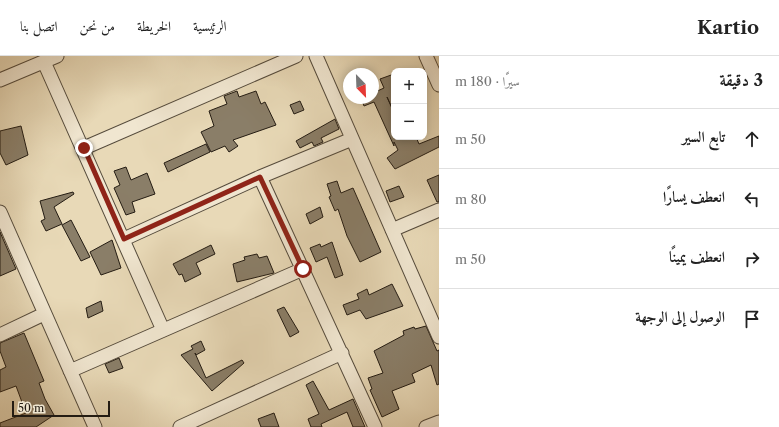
<!DOCTYPE html>
<html lang="ar">
<meta charset="utf-8">
<style>
:root{--surface:#fff;--page:#f6f6f6;--text:#222;--muted:#767676;--line:#e0e0e0}
body{margin:0;font-family:"Libre Caslon Text",Amiri,serif;background:var(--page);color:var(--text);direction:rtl}
.controls{position:absolute;right:12px;top:12px;display:grid;overflow:hidden;border-radius:8px;box-shadow:0 2px 10px #0003}
.controls button{width:36px;height:36px;display:grid;place-items:center;padding:0;border:0;border-bottom:1px solid var(--line);background:var(--surface);color:var(--text);font:20px sans-serif}
.compass{position:absolute;left:343px;top:12px;width:36px;height:36px;border-radius:50%;background:var(--surface);box-shadow:0 2px 10px #0003;rotate:157deg}
.scale{position:absolute;left:12px;bottom:10px;width:98px;box-sizing:border-box;padding-left:4px;border:2px solid #241c13;border-top:0;font-size:11px;line-height:14px;white-space:nowrap;color:#241c13;-webkit-text-stroke:3px #f0e6d0;paint-order:stroke}
.stop{position:absolute;width:12px;height:12px;margin:-9px;border:3px solid #8f2418;border-radius:50%;background:#fff}
.stop.end{background:#8f2418;border-color:#fff;box-shadow:0 1px 4px #0008}
.list{margin:0;padding:0;list-style:none}
h2{display:flex;justify-content:space-between;align-items:center;height:52px;margin:0;padding:0 16px;font-size:17px}
h2 small{font-size:13px;font-weight:400;color:var(--muted)}
.list li{display:grid;grid-template-columns:26px 1fr auto;gap:12px;align-items:center;box-sizing:border-box;height:60px;padding:0 16px;border-top:1px solid var(--line)}
.list b{display:block;font-size:15px;white-space:nowrap}
.list em{font-size:13px;font-style:normal;color:var(--muted)}
.icon{flex:none;width:22px;height:22px;fill:none;stroke:currentColor;stroke-width:2;stroke-linecap:round;stroke-linejoin:round}
.map{position:relative;flex:none;width:439px;height:371px;overflow:hidden;direction:ltr}
header{display:flex;align-items:center;gap:24px;box-sizing:border-box;height:56px;padding:0 20px;background:var(--surface);border-bottom:1px solid var(--line)}
header strong{font-size:19px}
nav{display:flex;gap:22px;margin-inline-start:auto;font-size:14px}
main{display:flex}
aside{flex:1;background:var(--surface)}
.map>svg:first-child{display:block}
</style>
<header>
<strong>Kartio</strong>
<nav><a>الرئيسية</a><a>الخريطة</a><a>من نحن</a><a>اتصل بنا</a></nav>
</header>
<main>
<aside>
<h2>3 دقيقة<small>سيرًا · 180 m</small></h2>
<ul class="list">
<li><svg class="icon" aria-label="ahead" viewBox="0 0 24 24"><path d="M12 20V5M6 11l6-6 6 6"/></svg><div><b>تابع السير</b></div><em>50 m</em></li>
<li><svg class="icon" aria-label="left" viewBox="0 0 24 24"><path d="M17 20v-9H6M10 6l-5 5 5 5"/></svg><div><b>انعطف يسارًا</b></div><em>80 m</em></li>
<li><svg class="icon" aria-label="right" viewBox="0 0 24 24"><path d="M7 20v-9h11M14 6l5 5-5 5"/></svg><div><b>انعطف يمينًا</b></div><em>50 m</em></li>
<li><svg class="icon" aria-label="arrive" viewBox="0 0 24 24"><path d="M6 21V4h12l-3 4 3 4H6"/></svg><div><b>الوصول إلى الوجهة</b></div></li>
</ul>
</aside>
<div class="map">
<svg width="439" height="371" viewBox="0 0 439 371">
<rect width="100%" height="100%" fill="#e8d9b7"/>
<filter id="stains"><feTurbulence type="fractalNoise" baseFrequency=".005" numOctaves="4"/><feColorMatrix values="0 0 0 0 .2 0 0 0 0 .09 0 0 0 0 .02 0 0 0 .5 -.17"/></filter>
<radialGradient id="worn" r=".72"><stop offset=".6" stop-color="#630" stop-opacity="0"/><stop offset="1" stop-color="#630" stop-opacity=".3"/></radialGradient>
<path fill="#8a7e68" stroke="#241c13" d="M394,18V56L387,41L394,57V81H416L419,88L439,80V91L395,113L387,102L398,94L394,86V90L374,46L364,50L361,42H373V37L384,32L380,23Z
M237,35L239,41L256,35L261,48L265,46L276,69L233,84L238,90L229,96L225,90L211,96L201,76L214,70L209,55L227,48L224,40Z
M300,45L304,54L294,58L290,49Z
M335,63L339,73L321,82L323,86L314,90L312,86L300,92L296,85Z
M21,70L28,99L6,109L0,97V75Z
M206,88L210,96L168,116L164,107Z
M126,111L131,124L147,117L155,138L132,146L135,156L126,159L114,132L120,129L114,115Z
M439,119V146H437L427,124Z
M337,125L341,137L353,132L381,196L360,206L347,180L338,153L335,155L329,141L331,140L327,128Z
M399,130L404,141L390,146L386,135Z
M73,136L74,138L54,151L62,168L46,175L41,165L45,163L40,145Z
M320,151L323,161L310,168L306,158Z
M71,164L90,201L81,205L62,169Z
M0,176L16,213L0,220Z
M112,184L121,212L101,219L90,196Z
M332,186L343,219L335,222L327,201L316,206L310,192L320,188L321,191Z
M211,189L215,198L196,207L201,218L185,226L182,218L179,219L173,208Z
M257,198L259,202L267,200L274,217L237,226L233,208L245,204L244,201Z
M392,228L403,250L366,263L360,254L347,259L343,249L359,243L357,238L367,233L369,239Z
M101,245L103,255L88,262L86,252Z
M284,251L299,276L290,281L277,254Z
M426,270L437,295L439,294V328L437,329L431,309L412,318L415,326L392,335L399,353L382,361L370,334L372,333L368,322L383,317L374,295L404,279L403,275L414,271L415,273Z
M24,277L44,325L39,327L45,343L54,359L36,371H0V367L26,357L16,330L0,336V314L6,311L0,295V287Z
M201,285L205,294L196,299L195,297L206,322L242,304L244,307L212,335L181,299L193,293L191,290Z
M119,302L123,312L109,317L105,308Z
M313,325L329,354L353,343L365,371H353L347,356L321,368L322,371H311L308,363L319,358L306,329Z
M274,357L279,371H261L258,363Z"/>
<g fill="none" stroke-linecap="round" stroke-linejoin="round">
<defs>
<path id="street" d="M316,0L439,281
M426,0L439,29
M44,6L163,274
M0,24L57,0
M84,92L296,0
M260,121L375,371
M0,156L95,371
M392,174L439,154
M124,183L260,121L352,83
M0,279L44,258
M70,315L303,213
M180,371L342,297
M426,371L439,366"/>
</defs>
<use href="#street" stroke="#554b3c" stroke-width="15"/>
<use href="#street" stroke="#f0e6d0" stroke-width="13"/>
</g>
<g fill="none" stroke-linecap="round" stroke-linejoin="round">
<path stroke="#8f2418" stroke-width="5" d="M84,92L124,183L260,121L303,213"/>
</g>
<rect width="100%" height="100%" filter="url(#stains)"/>
<rect width="100%" height="100%" fill="url(#worn)"/>
</svg>
<div class="controls">
<button>+</button>
<button>−</button>
</div>
<svg class="compass" viewBox="-18 -18 36 36"><path d="M0-13l5 13h-10z" fill="#e53935"/><path d="M0 13l5-13h-10z" fill="#767676"/></svg>
<div class="scale">50 m</div>
<div class="stop" style="left:303px;top:213px"></div>
<div class="stop end" style="left:84px;top:92px"></div>
</div>
</main>
